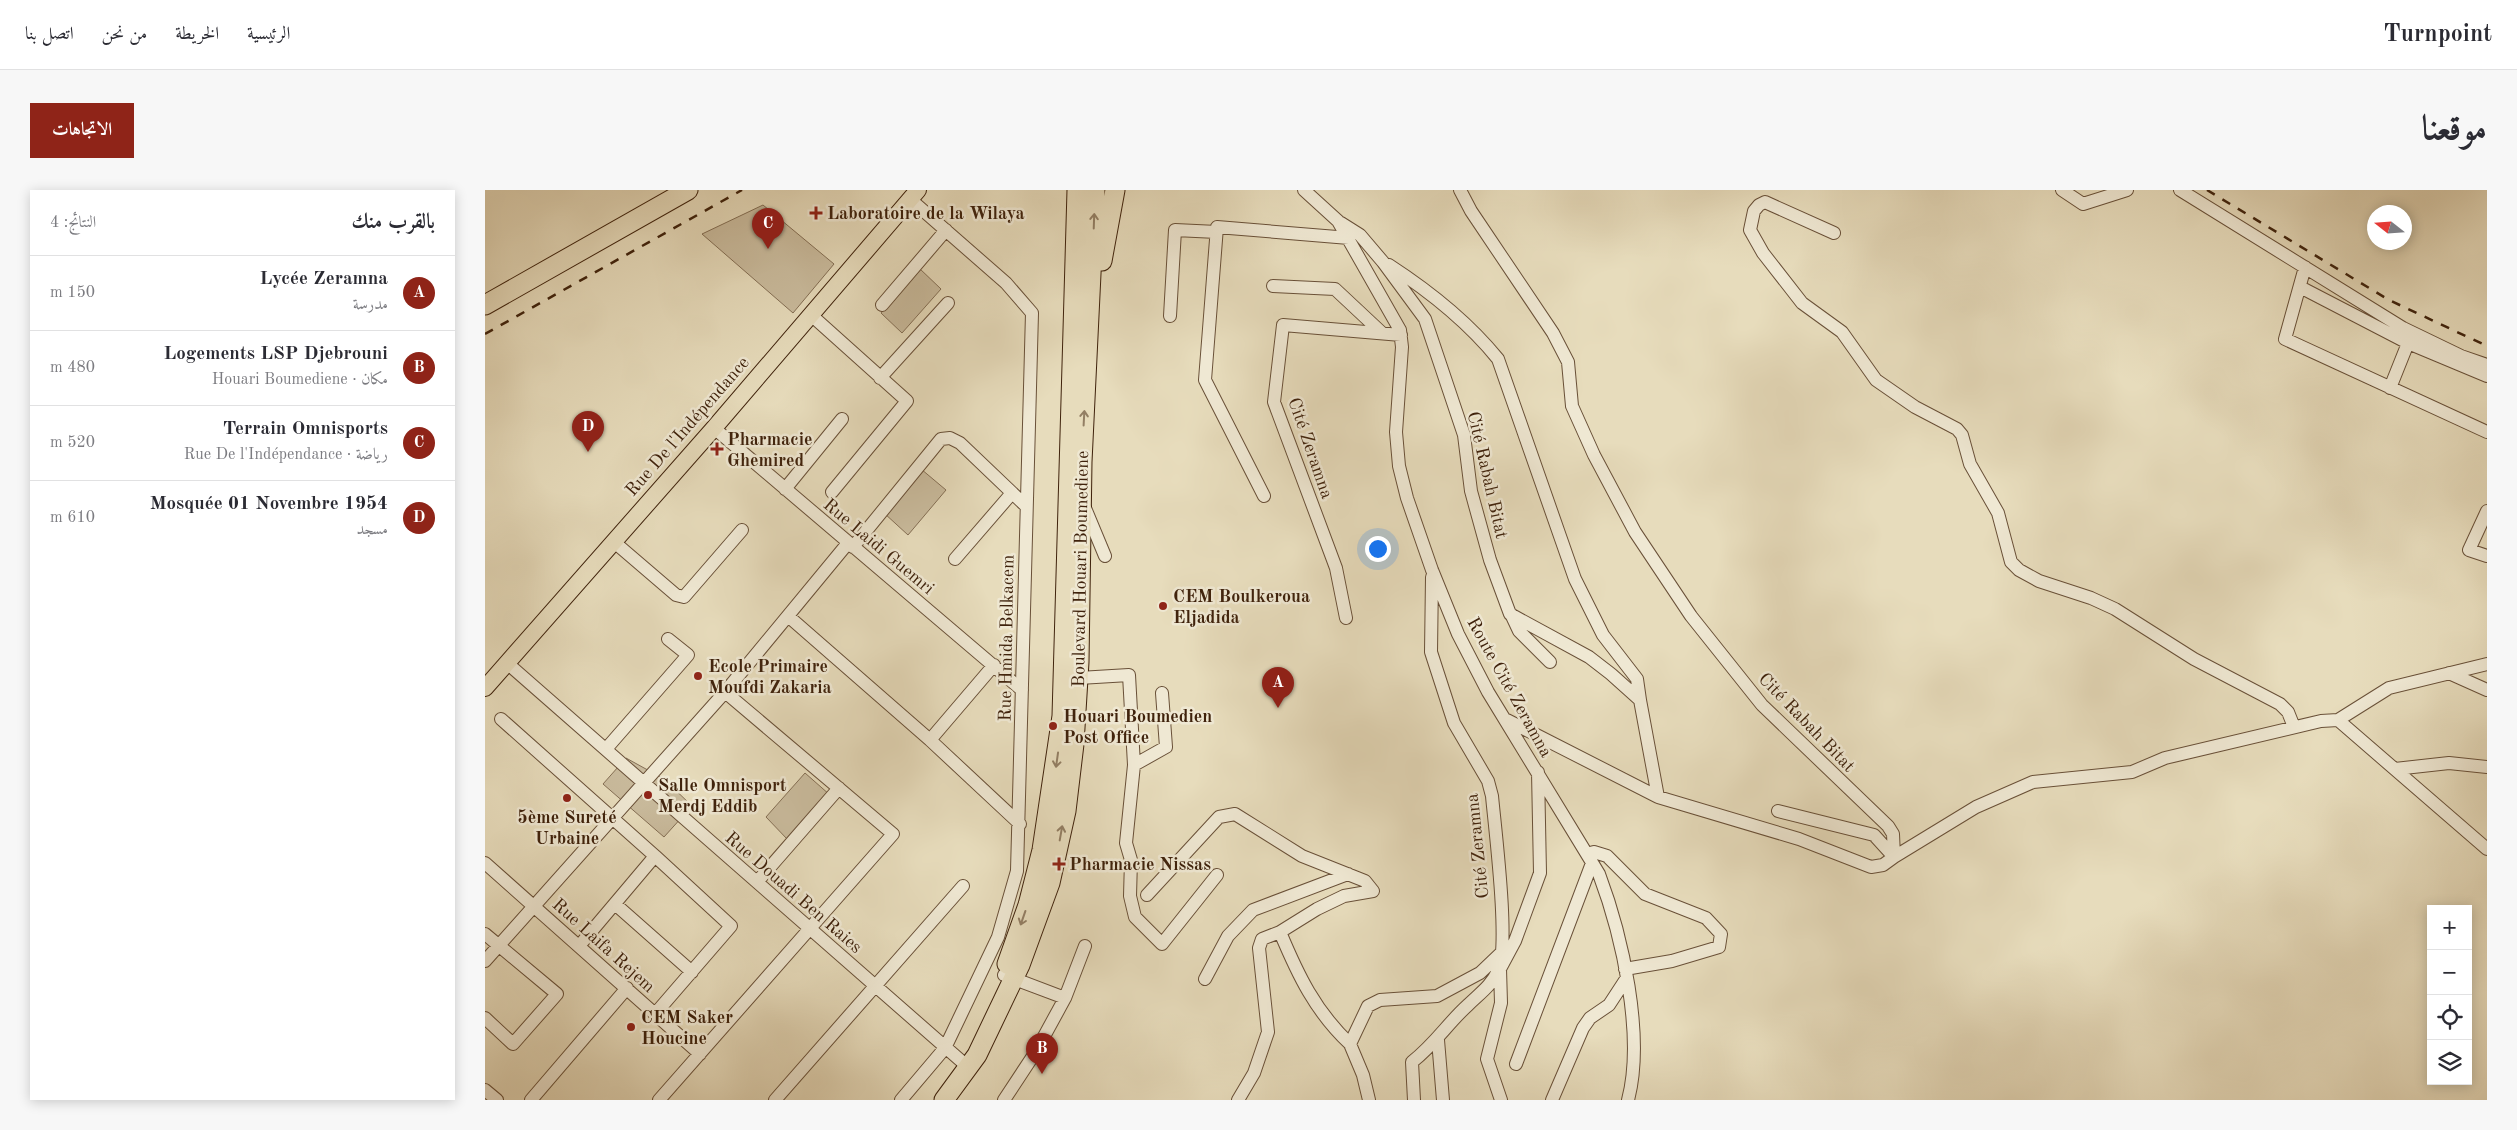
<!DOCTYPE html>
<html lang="ar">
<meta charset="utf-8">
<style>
:root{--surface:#fff;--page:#f7f7f7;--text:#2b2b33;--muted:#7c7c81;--line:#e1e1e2;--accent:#8f2418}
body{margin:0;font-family:"Old Standard TT",Amiri,serif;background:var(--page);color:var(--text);direction:rtl}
.controls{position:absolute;right:15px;bottom:15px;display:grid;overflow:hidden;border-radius:0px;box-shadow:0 2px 12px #0003}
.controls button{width:45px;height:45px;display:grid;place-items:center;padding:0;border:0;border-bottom:1px solid var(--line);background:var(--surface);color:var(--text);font:25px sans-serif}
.compass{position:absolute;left:1882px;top:15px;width:45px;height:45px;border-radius:50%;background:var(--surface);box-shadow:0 2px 12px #0003;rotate:287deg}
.you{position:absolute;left:892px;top:358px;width:18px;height:18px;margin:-12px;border:4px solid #fff;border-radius:50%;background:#1a73e8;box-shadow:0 0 0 8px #1a73e833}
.badge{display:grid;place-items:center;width:32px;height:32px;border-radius:50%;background:var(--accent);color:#fff;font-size:16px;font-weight:700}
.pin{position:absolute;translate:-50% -41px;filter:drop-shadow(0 1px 2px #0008)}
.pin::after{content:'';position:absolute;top:26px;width:18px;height:15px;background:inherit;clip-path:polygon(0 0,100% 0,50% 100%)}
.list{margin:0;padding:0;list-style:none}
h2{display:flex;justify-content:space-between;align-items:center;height:65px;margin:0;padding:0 20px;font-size:21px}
h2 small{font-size:16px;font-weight:400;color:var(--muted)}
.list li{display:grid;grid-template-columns:32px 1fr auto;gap:15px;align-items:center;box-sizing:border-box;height:75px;padding:0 20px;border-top:1px solid var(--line)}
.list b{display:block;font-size:19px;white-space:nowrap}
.list p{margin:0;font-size:16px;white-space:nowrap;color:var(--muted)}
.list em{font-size:16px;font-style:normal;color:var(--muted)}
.icon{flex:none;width:28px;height:28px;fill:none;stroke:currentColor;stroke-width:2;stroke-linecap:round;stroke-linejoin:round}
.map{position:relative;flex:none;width:2002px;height:910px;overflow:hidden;direction:ltr;border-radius:0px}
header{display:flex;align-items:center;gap:30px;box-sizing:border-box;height:70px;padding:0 25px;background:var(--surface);border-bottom:1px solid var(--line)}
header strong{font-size:24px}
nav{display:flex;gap:28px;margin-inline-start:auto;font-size:18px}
.intro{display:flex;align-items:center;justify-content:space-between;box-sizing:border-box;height:120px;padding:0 30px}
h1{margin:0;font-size:35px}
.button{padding:12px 22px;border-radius:0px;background:var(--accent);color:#fff;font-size:18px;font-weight:700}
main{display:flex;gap:30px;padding:0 30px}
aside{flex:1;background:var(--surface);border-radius:0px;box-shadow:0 2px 12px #0003}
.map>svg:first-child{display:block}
</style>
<header>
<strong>Turnpoint</strong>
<nav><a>الرئيسية</a><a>الخريطة</a><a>من نحن</a><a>اتصل بنا</a></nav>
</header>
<div class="intro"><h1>موقعنا</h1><a class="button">الاتجاهات</a></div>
<main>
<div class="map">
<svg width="2002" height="910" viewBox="0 0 2002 910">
<rect width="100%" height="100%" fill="#e7dcbc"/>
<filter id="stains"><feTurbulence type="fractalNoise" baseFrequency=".004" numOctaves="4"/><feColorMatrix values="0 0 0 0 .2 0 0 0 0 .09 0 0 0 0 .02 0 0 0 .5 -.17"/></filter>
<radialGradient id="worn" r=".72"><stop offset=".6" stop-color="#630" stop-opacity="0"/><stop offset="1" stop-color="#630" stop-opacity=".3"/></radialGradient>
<path fill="#cabc9e" stroke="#846f55" d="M278,15L349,74L308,123L217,44Z
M434,78L456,99L417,143L396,123Z
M436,279L461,300L423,345L399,323Z
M141,568L179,589L207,616L179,647L118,594Z
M320,583L345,605L303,650L281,627Z"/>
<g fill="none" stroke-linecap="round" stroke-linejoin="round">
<defs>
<path id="minor" d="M819,0L853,31L915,140L917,157L911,242L914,276L922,308L947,380L973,444L1003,502L1114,684C1137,745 1160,846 1143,910
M975,0L986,21L1068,143L1083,172L1087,216L1109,265L1150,342L1206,426L1277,515L1403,636L1408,644L1409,667L1398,675L1386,677L1314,649L1173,607
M1577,0L1598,14L1642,0
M1695,0L1918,138L1976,166L2002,175
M856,33L875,45L898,72L940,129L979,245L986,301L1005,370L1025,424L1104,467L1126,484L1155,510L1173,607L1022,530
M1349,43L1280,12L1274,15L1269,21L1265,40L1278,63L1317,113L1357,142L1391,190L1430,217L1472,239L1477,245L1485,274L1513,323L1526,372L1534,380L1554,391L1606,408L1630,419L1709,469L1795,514L1803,522L1809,537
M904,75C944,101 983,132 1013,169L1090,389L1118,445L1152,489L1155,510
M1820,77L1800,149L2002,242
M788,96L850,99L897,143
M1815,97L1923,153L2002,186
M397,115L461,40
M325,124L422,211L347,302
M685,126L690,40L732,42
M395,188L463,113
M1905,198L1923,153
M229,238L537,500
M300,299L357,229
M779,306L720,190L732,37L864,48
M600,318L620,366
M2002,321L1984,360L2002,366
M128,351L191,405L199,407L257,340
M368,357L456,249L465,248L475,253L541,316
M470,369L527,303
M1026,424L1034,441L1065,472
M303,426L445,550
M861,428L851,378L789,212L798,135L916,145
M22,473L483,877
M2002,474L1904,498L1853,530L2002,659
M509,475L445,550L535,634
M1964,483L2002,500
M594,488L644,485L649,575L641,653L646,670L645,706L650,727L677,754L732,685
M16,529L170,666
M121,559L203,465L183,449
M649,575L681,557L677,503
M1910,579L1964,573L2002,577
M1293,621L1389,645L1409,667L1491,617L1548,592L1647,582L1680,568L1836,531L1853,530
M1102,664L1109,662L1122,666L1160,704L1221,728L1236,744L1234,757L1187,771L1140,779
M0,673L215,864
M272,692L354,598
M662,705L734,627L750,624L817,666L880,691L888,701L859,706L832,719L795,742C813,785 830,821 865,854
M130,714L207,782
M0,744L72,804L28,854L0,828
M94,756L170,666L246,736L170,824
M0,771L240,502L363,353
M519,785L580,808
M720,789L743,746L768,720L863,684
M953,850L958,910
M1031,874L1107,673
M0,900L12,910
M46,910L142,798
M174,910L408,644L240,502
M290,910L478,696
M416,910L460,858L513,747L532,681L547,123L521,93L425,9
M519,910L550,863L580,808L600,756
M753,910L769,883L783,842L774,758L777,749L795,742
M884,910L878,885L865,854L883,816L895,810L952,806L995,783L1017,762
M929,910L927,872C951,853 962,834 983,815C994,804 1006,796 1013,781C1025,757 1010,639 1007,606L1003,591L969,533L946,462L947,387
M1016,910L1002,869L1016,813L1015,779L1030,751L1055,683L1053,582
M1067,910L1098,838L1105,828L1124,815L1141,789"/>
<path id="major" d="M0,498L229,238L433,0"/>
<path id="highway" d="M617,71L630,0
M0,115L203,0
M522,774L543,715L557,660L577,526L592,0
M459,910L492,865L535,775L565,693L581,621L589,554L594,472L597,272L610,0"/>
</defs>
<use href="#minor" stroke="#695038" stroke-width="14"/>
<use href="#major" stroke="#3f220c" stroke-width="18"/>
<use href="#highway" stroke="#3f220c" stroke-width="21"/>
<use href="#minor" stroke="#efe8d3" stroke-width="12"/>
<use href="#major" stroke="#e7dcbc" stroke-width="16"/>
<use href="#highway" stroke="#e7dcbc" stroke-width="19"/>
<path stroke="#3f220c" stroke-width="2.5" stroke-dasharray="9 9" stroke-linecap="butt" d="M1722,0L1904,110L2002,156
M0,144L257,0"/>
</g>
<defs><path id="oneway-shaft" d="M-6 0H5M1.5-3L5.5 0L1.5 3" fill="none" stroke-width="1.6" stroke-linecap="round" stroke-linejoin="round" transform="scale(1.25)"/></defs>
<g stroke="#937f64">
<use href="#oneway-shaft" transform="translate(609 31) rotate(-88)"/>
<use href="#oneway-shaft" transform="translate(599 228) rotate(-87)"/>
<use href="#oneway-shaft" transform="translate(572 570) rotate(98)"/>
<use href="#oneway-shaft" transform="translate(576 643) rotate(-80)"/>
<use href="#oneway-shaft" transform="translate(538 728) rotate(109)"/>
</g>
<g fill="#8f2418" stroke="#efe8d3" stroke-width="2">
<path d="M328.5 15.5h5v5h5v5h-5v5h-5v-5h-5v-5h5z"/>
<path d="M229.5 251.5h5v5h5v5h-5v5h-5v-5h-5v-5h5z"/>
<circle cx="678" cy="416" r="5"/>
<circle cx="213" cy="486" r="5"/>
<circle cx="568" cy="536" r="5"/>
<circle cx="163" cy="605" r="5"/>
<circle cx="82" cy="608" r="5"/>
<path d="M571.5 666.5h5v5h5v5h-5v5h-5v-5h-5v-5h5z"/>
<circle cx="146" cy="837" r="5"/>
</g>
<g text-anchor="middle" stroke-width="5" stroke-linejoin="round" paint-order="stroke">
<g font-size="18" font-weight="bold" fill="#3f220c" stroke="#efe8d3" text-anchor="start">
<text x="342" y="29">Laboratoire de la Wilaya</text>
<text x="242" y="255">Pharmacie<tspan x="242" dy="21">Ghemired</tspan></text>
<text x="688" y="412">CEM Boulkeroua<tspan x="688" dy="21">Eljadida</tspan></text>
<text x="223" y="482">Ecole Primaire<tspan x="223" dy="21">Moufdi Zakaria</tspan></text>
<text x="578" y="532">Houari Boumedien<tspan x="578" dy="21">Post Office</tspan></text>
<text x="173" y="601">Salle Omnisport<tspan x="173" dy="21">Merdj Eddib</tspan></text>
<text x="82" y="633" text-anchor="middle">5ème Sureté<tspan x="82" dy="21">Urbaine</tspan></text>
<text x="584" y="680">Pharmacie Nissas</text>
<text x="156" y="833">CEM Saker<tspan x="156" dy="21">Houcine</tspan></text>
</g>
<g font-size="18" fill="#3f220c" stroke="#efe8d3">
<text transform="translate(202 236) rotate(-49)" y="6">Rue De l'Indépendance</text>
<text transform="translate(826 258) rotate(71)" y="6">Cité Zeramna</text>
<text transform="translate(1003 285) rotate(77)" y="6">Cité Rabah Bitat</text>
<text transform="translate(394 356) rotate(40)" y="6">Rue Laidi Guemri</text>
<text transform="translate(595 379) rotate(-89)" y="6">Boulevard Houari Boumediene</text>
<text transform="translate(521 448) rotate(-89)" y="6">Rue Hmida Belkacem</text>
<text transform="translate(1025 497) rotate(61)" y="6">Route Cité Zeramna</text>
<text transform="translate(1322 532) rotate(46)" y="6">Cité Rabah Bitat</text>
<text transform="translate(992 656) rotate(-96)" y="6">Cité Zeramna</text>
<text transform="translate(309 702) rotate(41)" y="6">Rue Douadi Ben Raies</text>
<text transform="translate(119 755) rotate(42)" y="6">Rue Laifa Rejem</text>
</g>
</g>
<rect width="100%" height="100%" filter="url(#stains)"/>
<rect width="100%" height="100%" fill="url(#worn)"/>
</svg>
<div class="controls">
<button>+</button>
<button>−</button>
<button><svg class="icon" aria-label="locate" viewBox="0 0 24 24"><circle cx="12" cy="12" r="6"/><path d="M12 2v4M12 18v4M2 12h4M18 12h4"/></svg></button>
<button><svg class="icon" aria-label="layers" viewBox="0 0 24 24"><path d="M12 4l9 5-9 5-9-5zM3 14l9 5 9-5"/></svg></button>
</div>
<svg class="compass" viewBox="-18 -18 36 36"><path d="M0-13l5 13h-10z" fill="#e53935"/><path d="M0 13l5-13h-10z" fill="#7c7c81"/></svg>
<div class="you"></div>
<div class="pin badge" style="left:793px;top:518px">A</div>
<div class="pin badge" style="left:557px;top:884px">B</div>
<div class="pin badge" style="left:283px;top:59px">C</div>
<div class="pin badge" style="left:103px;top:262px">D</div>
</div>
<aside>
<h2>بالقرب منك<small>النتائج: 4</small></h2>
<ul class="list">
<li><span class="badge">A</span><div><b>Lycée Zeramna</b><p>مدرسة</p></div><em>150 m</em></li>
<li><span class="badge">B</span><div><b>Logements LSP Djebrouni</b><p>مكان · Houari Boumediene</p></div><em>480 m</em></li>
<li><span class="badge">C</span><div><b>Terrain Omnisports</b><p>رياضة · Rue De l'Indépendance</p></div><em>520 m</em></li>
<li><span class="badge">D</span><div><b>Mosquée 01 Novembre 1954</b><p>مسجد</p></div><em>610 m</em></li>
</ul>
</aside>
</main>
